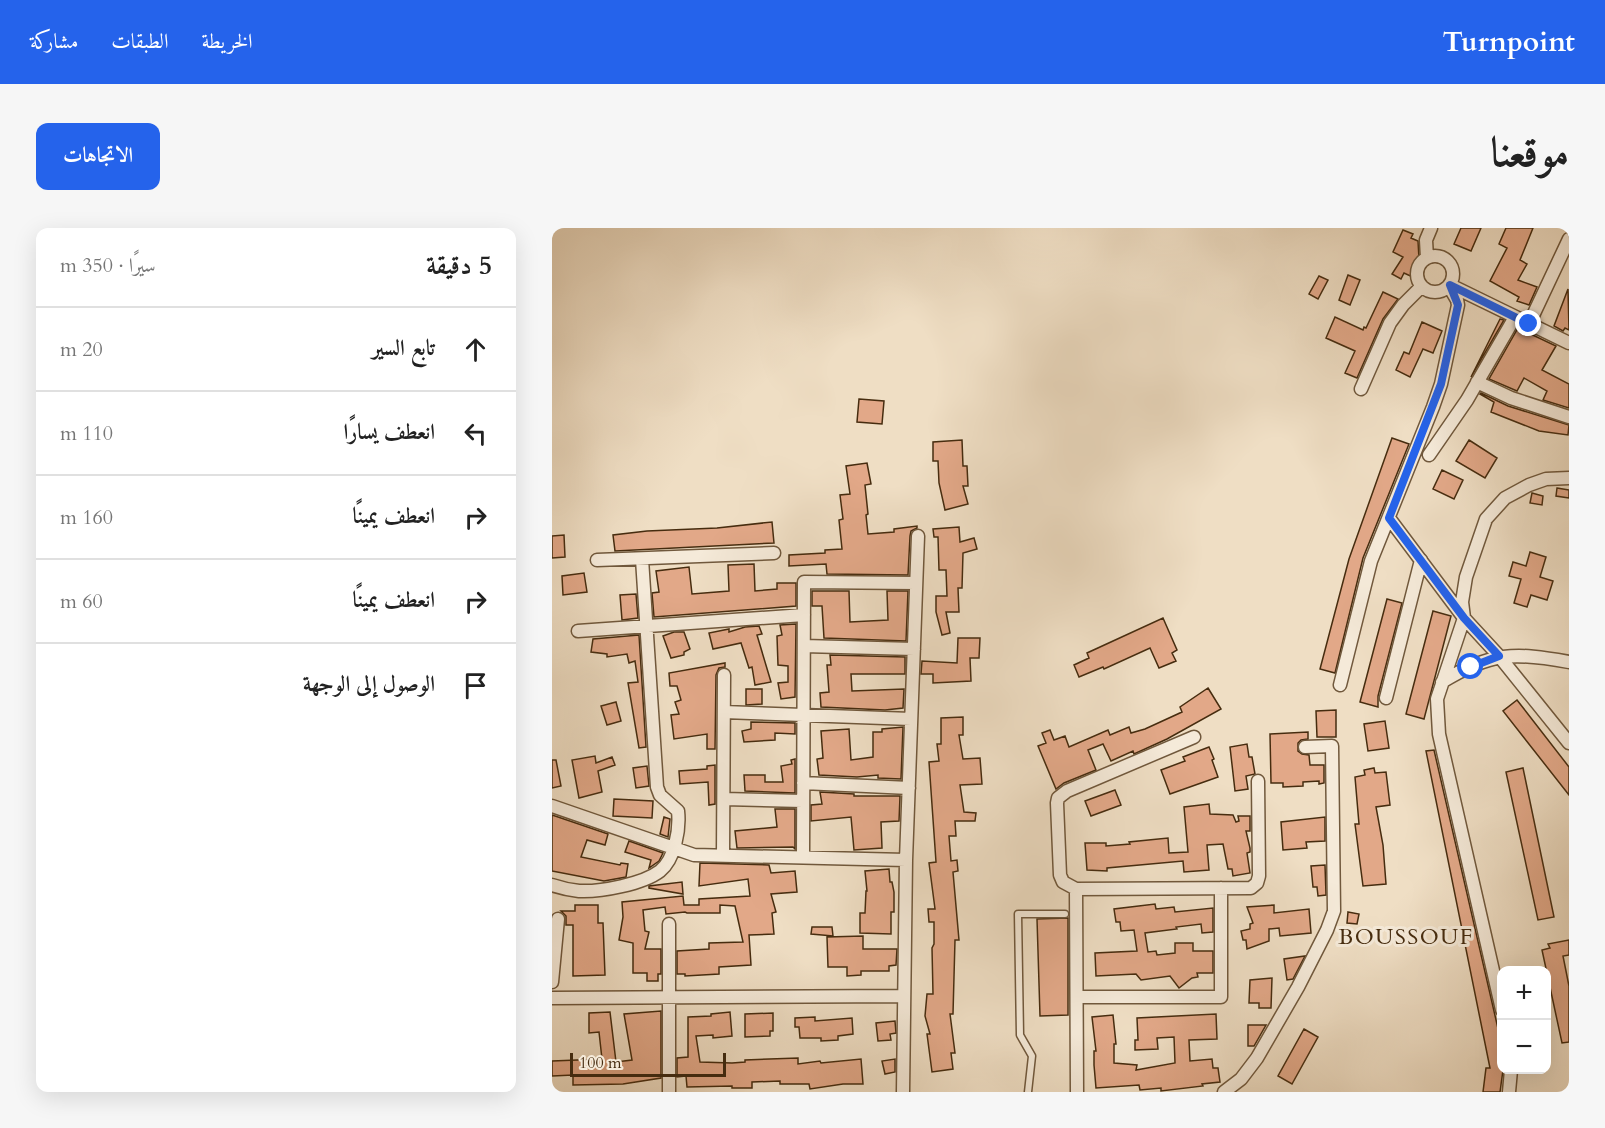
<!DOCTYPE html>
<html lang="ar">
<meta charset="utf-8">
<style>
:root{--surface:#fff;--page:#f6f6f6;--text:#222;--muted:#767676;--line:#e0e0e0;--accent:#2563eb}
body{margin:0;font-family:Cardo,Amiri,serif;background:var(--page);color:var(--text);direction:rtl}
.controls{position:absolute;right:18px;bottom:18px;display:grid;overflow:hidden;border-radius:12px;box-shadow:0 6px 24px #0002}
.controls button{width:54px;height:54px;display:grid;place-items:center;padding:0;border:0;border-bottom:2px solid var(--line);background:var(--surface);color:var(--text);font:30px sans-serif}
.scale{position:absolute;left:18px;bottom:15px;width:156px;box-sizing:border-box;padding-left:6px;border:3px solid #462c0f;border-top:0;font-size:16px;line-height:21px;white-space:nowrap;color:#462c0f;-webkit-text-stroke:4px #f5ead9;paint-order:stroke}
.stop{position:absolute;width:18px;height:18px;margin:-14px;border:4px solid #2563eb;border-radius:50%;background:#fff}
.stop.end{background:#2563eb;border-color:#fff;box-shadow:0 2px 6px #0008}
.list{margin:0;padding:0;list-style:none}
h2{display:flex;justify-content:space-between;align-items:center;height:78px;margin:0;padding:0 24px;font-size:26px}
h2 small{font-size:20px;font-weight:400;color:var(--muted)}
.list li{display:grid;grid-template-columns:39px 1fr auto;gap:18px;align-items:center;box-sizing:border-box;height:84px;padding:0 24px;border-top:2px solid var(--line)}
.list b{display:block;font-size:22px;white-space:nowrap}
.list em{font-size:20px;font-style:normal;color:var(--muted)}
.icon{flex:none;width:33px;height:33px;fill:none;stroke:currentColor;stroke-width:2;stroke-linecap:round;stroke-linejoin:round}
.map{position:relative;flex:none;width:1017px;height:864px;overflow:hidden;direction:ltr;border-radius:12px}
header{display:flex;align-items:center;gap:36px;box-sizing:border-box;height:84px;padding:0 30px;background:var(--accent);color:#fff}
header strong{font-size:28px}
nav{display:flex;gap:33px;margin-inline-start:auto;font-size:21px}
.intro{display:flex;align-items:center;justify-content:space-between;box-sizing:border-box;height:144px;padding:0 36px}
h1{margin:0;font-size:42px}
.button{padding:15px 27px;border-radius:12px;background:var(--accent);color:#fff;font-size:21px;font-weight:700}
main{display:flex;gap:36px;padding:0 36px}
aside{flex:1;background:var(--surface);border-radius:12px;box-shadow:0 6px 24px #0002}
.map>svg:first-child{display:block}
</style>
<header>
<strong>Turnpoint</strong>
<nav><a>الخريطة</a><a>الطبقات</a><a>مشاركة</a></nav>
</header>
<div class="intro"><h1>موقعنا</h1><a class="button">الاتجاهات</a></div>
<main>
<div class="map">
<svg width="1017" height="864" viewBox="0 0 1017 864">
<rect width="100%" height="100%" fill="#efdec4"/>
<filter id="stains"><feTurbulence type="fractalNoise" baseFrequency=".00333" numOctaves="4"/><feColorMatrix values="0 0 0 0 .2 0 0 0 0 .09 0 0 0 0 .02 0 0 0 .5 -.17"/></filter>
<radialGradient id="worn" r=".72"><stop offset=".6" stop-color="#630" stop-opacity="0"/><stop offset="1" stop-color="#630" stop-opacity=".3"/></radialGradient>
<path fill="#e2a888" stroke="#462c0f" stroke-width="1.5" d="M909,0H929L919,23L902,16Z
M954,0H981L968,32L975,36L966,52L985,59L977,77L965,73L967,69L938,53L955,20L947,16Z
M851,2L861,6L859,10L866,13L867,31L871,37L865,51L852,45L849,51L840,46L851,29L841,24Z
M796,47L808,52L798,77L787,72Z
M767,48L776,52L766,71L757,66Z
M1016,61L1017,102L1013,100L1011,103L1002,98Z
M831,64L846,71L831,91L805,150L793,145L803,123L774,110L783,89L811,102L812,99L814,100Z
M948,91L952,92L919,149Z
M870,94L890,103L881,125L871,121L858,149L844,142L852,124L857,126Z
M966,100L1004,118L990,142L1017,156V180L991,172L995,163L972,150L965,163L937,151Z
M929,165L956,178L1017,197L1016,207L987,203L939,184L942,174L928,166Z
M307,171L332,173L330,196L305,194Z
M840,210L857,216L811,330L783,445L768,441L797,331Z
M410,212L411,238H415L416,258H411L416,276L393,282L387,255L386,233H381V214Z
M917,212L945,230L933,250L904,233Z
M315,235L319,256L313,257L316,286L314,287L316,306L342,304V301L365,298V300L359,303L358,308L356,347L275,346L274,336L237,338V327L273,325V322L290,321L287,292L291,291L288,267L298,266L294,238Z
M890,242L911,252L902,271L881,261Z
M1005,260L1017,262V270L1004,268Z
M980,265L991,268L990,277L978,275Z
M220,294L222,315L63,323L61,307L95,303L165,300Z
M407,299L408,314L422,310L425,321L411,325L410,360H406L407,384H394L398,405L390,407L384,384V368H395L394,342H387L386,309H382L381,301Z
M12,307L13,329L0,330V308Z
M978,324L994,329L988,349L1001,353L995,372L979,367L975,379L962,375L969,351L957,348L961,334L974,338Z
M202,336L203,363L225,361V355H244V378L102,389L100,365L107,364L104,343L137,339L140,366L177,363L176,337Z
M32,345L35,364L11,367L10,348Z
M260,363H297L298,394L336,392L335,363H356L354,413L272,410L270,378H260Z
M84,366L86,390L70,392L68,367Z
M835,371L850,375L826,468V479L808,474Z
M881,383L899,388L872,491L854,486Z
M611,390L625,422L620,425L624,433L607,440L598,420L552,441L551,439L527,449L522,437L537,430L535,425Z
M244,396L243,469L229,471L226,455L236,454V438L226,437L225,408L230,407L228,397Z
M207,398L210,406L205,407L219,454L203,457L200,439L197,440L189,415L161,421L157,405L177,401V404L193,399Z
M122,404H132L138,421L132,424V427L119,430L111,408Z
M87,407L94,519L87,520L76,455L86,454L83,433L77,435L75,426L55,429V426L39,424L41,411Z
M406,410H428L427,430H418L419,453L381,455V446H369L370,433L405,435Z
M278,427L353,429V446H299L300,463L352,461L351,480L333,482L269,479L268,465L277,464L275,437H279Z
M173,435V439L167,440L164,447L163,521H155V506L122,511L119,487L127,486L123,474L129,472L125,458H118L117,445Z
M656,460L669,481L615,511L582,526L581,523L559,533L551,516L536,522L544,542L512,555L504,561L486,518L494,515L490,505L498,502L502,512L513,508L517,519L556,502L558,507L577,499L579,505L593,501L630,484L628,479Z
M194,461H210V476L194,477Z
M965,472L1017,539V567L951,483Z
M64,474L69,493L55,497L49,478Z
M784,482V509H765L764,483Z
M411,489V507H407L411,531L428,530L430,556L408,557L412,584L424,585L423,593H403L404,608H397L399,633L405,632L406,643L401,644L407,712H403L401,786H398L403,825H399L401,841L380,844L375,806H378L373,788L375,766H381L380,720L382,716V694H377L376,681H383L377,635L384,634L377,534L387,533L385,516H389V490Z
M833,493L837,520L816,523L812,496Z
M199,494L243,495V506L223,505V512L192,514L190,503L199,501Z
M351,499L349,551L326,550V547L305,549L267,547L265,531L271,530L269,503L297,501L299,532L321,529V504H330V501Z
M756,504V511L749,512L746,515V523L750,526L757,527L758,537H772V555L767,556V553L751,554V558L731,559V555H719L718,506Z
M695,516L697,529H700L703,546L694,548L696,561L683,563L678,519Z
M657,519L662,531L660,532L666,549L618,566L609,542L633,533L631,529Z
M882,522L950,818L951,842L948,864H931L934,840H938L874,523Z
M43,528L44,535L60,529L63,537L46,543L50,564L27,570L20,532Z
M243,531V565L193,563L192,547H213V554H231L229,538L240,536L239,532Z
M0,532H4L9,558L0,560Z
M163,537V576L157,577L156,554L128,556L127,543L155,541V538Z
M95,538L97,558L84,560L81,540Z
M822,540L823,545L834,544L838,577L824,579L831,617L834,656L811,658L803,596H807L803,549L813,547L812,542Z
M971,540L1002,689L986,692L954,544Z
M563,562L569,577L539,588L533,573Z
M268,564L302,566V568H348L347,593L329,594L330,620L302,622L299,589L259,593V577L270,576Z
M62,571L101,573L100,590L61,588Z
M657,576L658,586L681,587L684,594L687,593L686,588H698V603H694L698,620V624L695,625L698,645L681,648L680,641H676L671,616L655,617L657,642L632,644L631,633L555,640V643L535,642L533,615H554V618L578,616L577,614L616,610L617,625L636,624L632,579Z
M223,581H243V621L241,619L185,620L183,603L225,599Z
M0,587L56,606L53,617L35,612L29,629L68,637L69,635L76,636L74,649L52,653L0,643Z
M112,589L118,591L116,609L108,606Z
M773,589V613L754,614L755,620L731,622L729,594Z
M77,613L111,625L107,633L97,640L99,632L73,624Z
M148,635L217,637L219,645L243,643L245,664L219,666L224,684L220,685L222,706L197,707L199,737L167,739V746L133,748V746H125V723L157,721V715L191,714L183,678L168,677V685H135L133,684L114,686L113,679L91,682L93,703L97,704L93,721H109V746H106V753H95V745H81V715L67,712L71,689L70,674L131,668L132,677H147V671L198,668L196,651L147,658Z
M773,637L774,667L766,668L765,659H761L759,638Z
M337,641L338,654H340L342,664V684H339V706L308,705V685H313L314,663H315L313,643Z
M130,654L131,666L97,660V658Z
M603,676L604,681L622,679L623,684L661,680V704L650,705L649,696L624,699L625,701L593,705L596,724L604,723L605,727L623,725V715H641V723H661V745H645L646,749L640,750L627,760L618,748L589,752L584,746L544,748L543,725L585,723L582,702L569,703L568,694H564L562,681Z
M23,677H46V695H51L53,747L21,748V697H14V688L9,683H23Z
M722,677V685L757,681L759,705L728,708L727,700L717,701V713L695,721L694,712H691L689,703L698,701V696L701,695L695,679Z
M796,684L807,686L805,696L795,695Z
M516,690V787L488,788L485,691Z
M260,699H280L281,708L259,706Z
M311,708V721H345L344,737L337,738V743H309V747L295,748V739H276L275,709Z
M1017,712V727L1011,728L1017,758V814L1010,815L990,722L998,720L996,716Z
M753,728L741,751L735,752L732,731Z
M720,750L719,780H707V775H697L698,752Z
M109,783V850L71,856L21,857V847L0,848V833L50,831L47,804L37,805V785L58,784L64,834L80,832L72,786Z
M178,784L180,808L161,810V807L144,808L148,834L180,835L193,834V832L246,830V836L268,833L269,835L309,831L311,856H291L258,861L257,856H228V853L200,854V860H180V858L135,859L134,848L125,849V830L136,829V789L159,788V786Z
M221,785V803H218V808L193,809V786Z
M664,786L665,811L637,812L638,833L660,831L661,840H666L668,854L650,856L651,858L609,863V860L588,862L587,857L544,860L542,837V823H544L540,789L561,787L564,816H562V835L585,837L584,842L623,835L622,809L605,810L606,821L583,822V812H586L585,790Z
M263,789V793L300,790L301,806L286,808V812L269,813V810H248L247,799H243V790Z
M343,793L344,805L338,806L339,812L326,813L324,795Z
M696,797H714L702,818H696Z
M752,801L766,809L740,856L726,848Z
M343,831V844L333,846L330,833Z"/>
<g fill="none" stroke-linecap="round" stroke-linejoin="round">
<defs>
<path id="lane" d="M476,864L480,828L468,807L466,686H513"/>
<path id="street" d="M865 46a18 18 0 1 1 36 0a18 18 0 1 1-36 0Z
M875,30L874,12L879,0
M898,57L1017,115
M977,96L1017,11
M925,154L959,170L1017,189
M809,161L838,95L851,77L869,59
M877,227L915,172L963,89
M837,290L912,390L947,428L1017,515
M45,332L222,325
M26,403L252,387
M252,418L362,421
M890,454C938,424 963,424 1017,434
M788,457L819,333L881,179L889,156L906,77L905,72L897,58
M834,470L869,332
M172,484L359,491
M642,509L515,563L506,570L505,575L508,647L511,654L524,661L699,660L705,655L707,648L706,553
M251,555L357,560
M172,571L251,573
M0,578L142,627L354,632
M171,628L172,447
M251,629L252,354L364,355
M0,657C9,660 18,662 27,663C49,664 91,656 108,643C123,631 128,601 126,583L108,567L105,559L90,331
M524,661L525,864
M117,696V864
M0,754L6,691
M526,769H669V660
M0,770L352,768
M950,782L887,506L885,471L912,390L910,374L914,349L934,291L953,270L977,257L994,251L1017,250
M351,864L354,632L366,308
M672,864L689,851L705,830L746,759L775,702L782,683L780,518L753,519
M957,864L959,842"/>
</defs>
<use href="#lane" stroke="#70583c" stroke-width="9"/>
<use href="#street" stroke="#70583c" stroke-width="15"/>
<use href="#lane" stroke="#f5ead9" stroke-width="6"/>
<use href="#street" stroke="#f5ead9" stroke-width="12"/>
</g>
<g fill="none" stroke-linecap="round" stroke-linejoin="round">
<path stroke="#2563eb" stroke-width="8" d="M919,439L947,428L912,390L837,290L889,156L906,77L898,57L977,96"/>
</g>
<g text-anchor="middle" stroke-width="6" stroke-linejoin="round" paint-order="stroke">
<g font-size="22" letter-spacing="1.5" fill="#462c0f" stroke="#f5ead9">
<text x="854" y="716">BOUSSOUF</text>
</g>
</g>
<rect width="100%" height="100%" filter="url(#stains)"/>
<rect width="100%" height="100%" fill="url(#worn)"/>
</svg>
<div class="controls">
<button>+</button>
<button>−</button>
</div>
<div class="scale">100 m</div>
<div class="stop" style="left:919px;top:439px"></div>
<div class="stop end" style="left:977px;top:96px"></div>
</div>
<aside>
<h2>5 دقيقة<small>سيرًا · 350 m</small></h2>
<ul class="list">
<li><svg class="icon" aria-label="ahead" viewBox="0 0 24 24"><path d="M12 20V5M6 11l6-6 6 6"/></svg><div><b>تابع السير</b></div><em>20 m</em></li>
<li><svg class="icon" aria-label="left" viewBox="0 0 24 24"><path d="M17 20v-9H6M10 6l-5 5 5 5"/></svg><div><b>انعطف يسارًا</b></div><em>110 m</em></li>
<li><svg class="icon" aria-label="right" viewBox="0 0 24 24"><path d="M7 20v-9h11M14 6l5 5-5 5"/></svg><div><b>انعطف يمينًا</b></div><em>160 m</em></li>
<li><svg class="icon" aria-label="right" viewBox="0 0 24 24"><path d="M7 20v-9h11M14 6l5 5-5 5"/></svg><div><b>انعطف يمينًا</b></div><em>60 m</em></li>
<li><svg class="icon" aria-label="arrive" viewBox="0 0 24 24"><path d="M6 21V4h12l-3 4 3 4H6"/></svg><div><b>الوصول إلى الوجهة</b></div></li>
</ul>
</aside>
</main>
